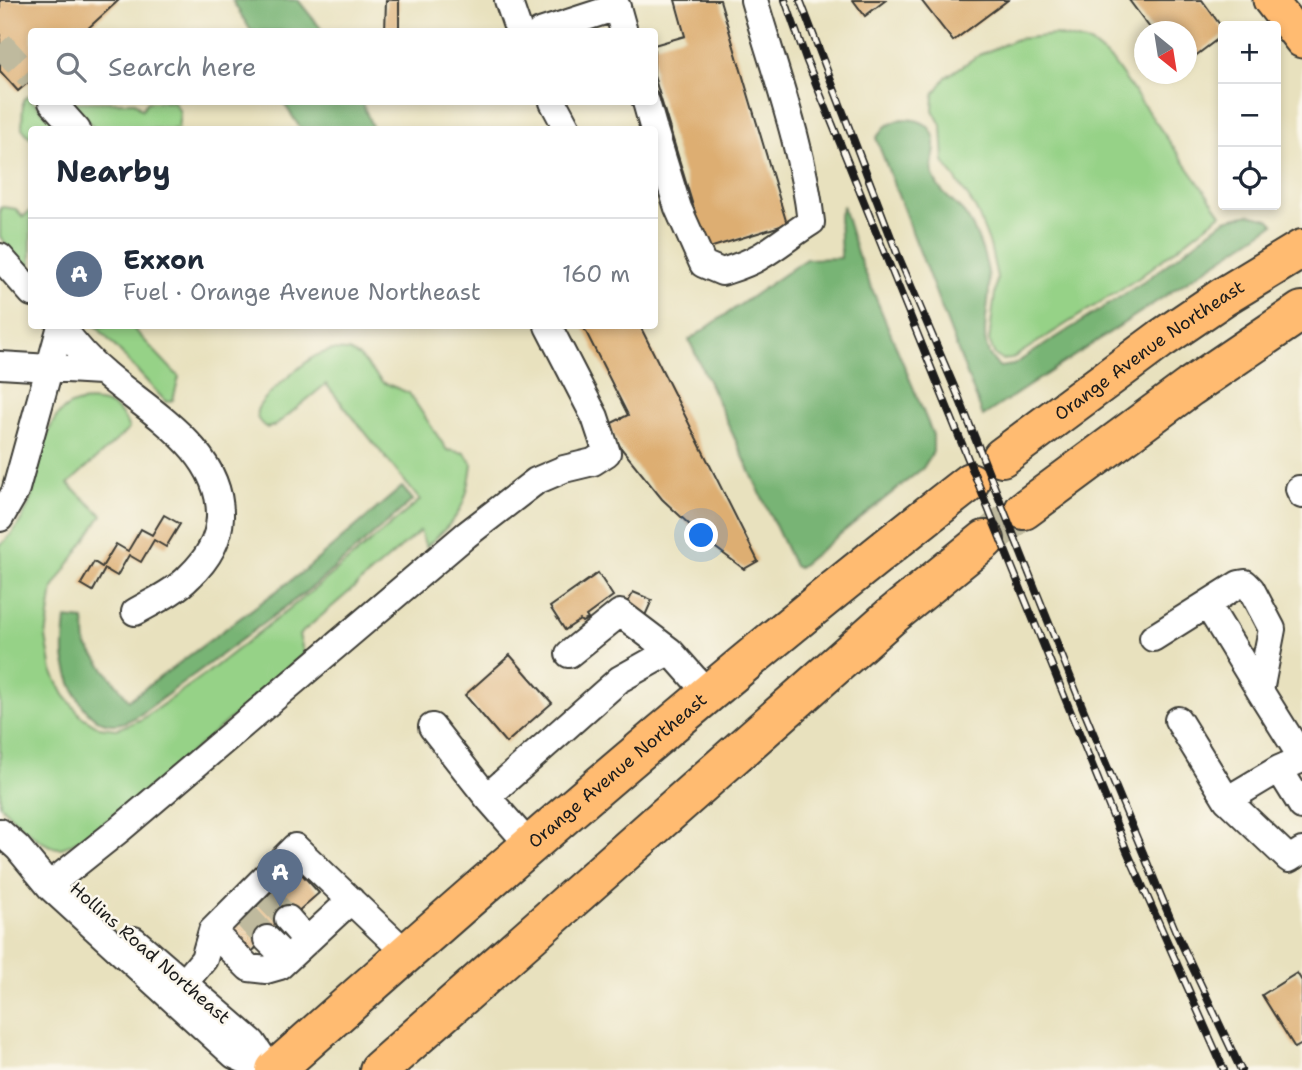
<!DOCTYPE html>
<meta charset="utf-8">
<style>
:root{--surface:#fff;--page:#f6f6f7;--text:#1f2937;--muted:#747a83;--line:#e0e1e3;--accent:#c8321e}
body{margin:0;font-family:"Shantell Sans",sans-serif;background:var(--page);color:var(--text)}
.controls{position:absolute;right:21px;top:21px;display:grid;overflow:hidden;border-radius:7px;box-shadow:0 4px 10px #0003}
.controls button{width:63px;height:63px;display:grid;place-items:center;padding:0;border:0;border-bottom:2px solid var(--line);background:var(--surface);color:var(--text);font:35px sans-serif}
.compass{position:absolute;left:1134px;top:21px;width:63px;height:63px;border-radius:50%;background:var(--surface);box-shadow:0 4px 10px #0003;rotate:150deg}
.you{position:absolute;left:702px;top:536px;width:24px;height:24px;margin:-18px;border:5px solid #fff;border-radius:50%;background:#1a73e8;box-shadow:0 0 0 10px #1a73e833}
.badge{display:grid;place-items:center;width:46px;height:46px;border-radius:50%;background:var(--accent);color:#fff;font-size:23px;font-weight:700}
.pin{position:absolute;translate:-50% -58px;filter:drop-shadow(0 2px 4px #0008)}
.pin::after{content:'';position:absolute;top:37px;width:24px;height:21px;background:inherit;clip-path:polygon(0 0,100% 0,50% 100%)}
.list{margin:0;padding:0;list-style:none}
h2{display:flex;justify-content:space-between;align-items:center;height:91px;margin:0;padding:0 28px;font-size:30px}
h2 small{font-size:23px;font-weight:400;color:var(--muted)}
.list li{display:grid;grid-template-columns:46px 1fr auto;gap:21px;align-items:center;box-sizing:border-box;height:112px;padding:0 28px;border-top:2px solid var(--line)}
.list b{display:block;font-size:26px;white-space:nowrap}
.list p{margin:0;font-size:23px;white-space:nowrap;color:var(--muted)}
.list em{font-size:23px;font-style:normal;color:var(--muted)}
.icon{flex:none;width:38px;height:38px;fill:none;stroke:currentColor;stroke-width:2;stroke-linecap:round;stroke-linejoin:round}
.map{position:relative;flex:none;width:1302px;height:1070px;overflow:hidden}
.search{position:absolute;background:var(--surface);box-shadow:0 4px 10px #0003;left:28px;top:28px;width:630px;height:77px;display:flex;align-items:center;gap:18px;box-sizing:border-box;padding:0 24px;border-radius:7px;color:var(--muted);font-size:26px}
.panel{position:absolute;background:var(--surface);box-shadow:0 4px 10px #0003;left:28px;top:126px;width:630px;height:203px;border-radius:7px}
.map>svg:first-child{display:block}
</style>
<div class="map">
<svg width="1302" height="1070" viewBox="0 0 1302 1070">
<rect width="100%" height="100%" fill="#fbf7ec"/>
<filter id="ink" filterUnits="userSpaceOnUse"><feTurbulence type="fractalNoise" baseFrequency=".0143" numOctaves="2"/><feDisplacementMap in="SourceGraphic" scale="14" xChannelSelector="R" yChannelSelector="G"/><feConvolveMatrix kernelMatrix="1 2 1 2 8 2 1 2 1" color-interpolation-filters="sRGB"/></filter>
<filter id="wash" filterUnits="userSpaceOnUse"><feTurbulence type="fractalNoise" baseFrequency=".00686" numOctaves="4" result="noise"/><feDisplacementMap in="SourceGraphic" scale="28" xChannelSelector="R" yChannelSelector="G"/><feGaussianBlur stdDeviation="1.57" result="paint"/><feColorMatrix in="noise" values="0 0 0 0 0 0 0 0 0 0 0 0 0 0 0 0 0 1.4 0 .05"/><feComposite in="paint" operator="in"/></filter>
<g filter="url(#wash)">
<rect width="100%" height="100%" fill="#e8e1be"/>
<path fill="#96d287" stroke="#597752" stroke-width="2" d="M1055,35L1090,43L1112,61L1221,214L1140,277L1011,359L1002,360L995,355L989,341L997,278L990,245L976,209L944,162L942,127L933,110L934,94L946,77L979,55L1017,39Z
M28,96L32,102H34L60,129L32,130L31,138H30L22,128L23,100Z
M72,102H135L142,110L147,102H174L180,112L178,129H95Z
M3,207L16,209L23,217L31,210V273L0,237V208Z
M96,326H131L179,377L173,400L166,402Z
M332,350L349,351L360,357L382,382L409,393L447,450L465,453L472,464C467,507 458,519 426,547L420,531L299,635L304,654C270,683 88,849 59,848C40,847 13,818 0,805V545C15,534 27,512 32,495C44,457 42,394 99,402C115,404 124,414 129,429L68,484L102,515L53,588L46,637L52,671L64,695L81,716L99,727L117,729L142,719L207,673L317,587L420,500L326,384L276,425L267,428C261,424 255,419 257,411C259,399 301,366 312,358C318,354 326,352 332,350Z"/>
<path fill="#78b474" stroke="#4a6848" stroke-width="2" d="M232,0H298L323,31H251Z
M283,102H362L373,129H301Z
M901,119C912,120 922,119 930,129C943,146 926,162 935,180C940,193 954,202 963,212C976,227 988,262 989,282C991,310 973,347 1000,367L1013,365L1145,281L1225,220L1249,214L1269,219L1274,224L983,416L876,138L886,126Z
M843,207L857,253L933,435V452L923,468L798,568L794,566L689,340L806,259L841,258L839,216Z
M402,487L413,500L315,585L141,714C134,718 124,724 116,724C85,726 70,686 65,662C62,649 65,632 66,618L84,620L86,645L129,700L305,570Z"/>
<g id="blocks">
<path fill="#ddae72" d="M0,0H119L84,32H32V79L18,91L0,71Z
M386,0H399V32H385Z
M675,0H720L787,224L706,249L654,76V45L685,36Z
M853,0H886L865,16Z
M921,0H1008L953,41Z
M1129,0H1202L1223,29V35L1186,63V32H1153Z
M583,326H640L758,561L744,569L708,542L662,499L621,448L608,425L628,415Z
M164,515L180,524L166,547L154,540L141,562L129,555L117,576L105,569L93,591L81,584L94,562L102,567L116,544L128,551L141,529L152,535Z
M598,573L613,596L586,616L588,619L582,622L580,620L565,630L550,607Z
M633,592L652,600L644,618L625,609Z
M510,655L552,703L506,743L465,695Z
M298,870L319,893L249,954L229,931Z
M1297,973L1302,981V1044L1295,1048L1262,995Z"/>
</g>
</g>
<g filter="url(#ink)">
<use href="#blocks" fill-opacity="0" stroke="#3b3a34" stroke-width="2"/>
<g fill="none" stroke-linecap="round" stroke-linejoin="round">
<path stroke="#bfba9e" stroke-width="26" stroke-dasharray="26 13" stroke-linecap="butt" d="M0,44L32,79
M267,897L288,919
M246,916L267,939"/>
<path stroke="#bfba9e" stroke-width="38" stroke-dasharray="38 19" stroke-linecap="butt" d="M985,540L1024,510"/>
<defs>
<path id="minor" d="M508,0L519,32
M540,32L617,7L624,32
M52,102L77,130
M553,102L568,130
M646,102L654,130
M654,130L678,208L703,264L722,272C734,268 748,264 759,257C777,247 793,233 811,222C803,148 775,72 754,0
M0,257L32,293
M61,326C72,341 89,361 104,373C149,412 222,450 220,517C219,541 206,561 189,577C175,592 152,602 135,612
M0,365L100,371
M1302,489H1299L1302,495
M0,518L15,492L61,326
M1207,604L1260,691
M1153,638L1239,584L1245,583L1251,589L1272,629L1260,691L1302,758
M569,654L620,613L670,651
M1178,720L1227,800L1289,859L1302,851
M432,727L487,797L530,846
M1302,759L1279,769L1302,806
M487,797L620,679L670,651L709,695
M1227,800L1279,769
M0,832L18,848L51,888L234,1055L267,1070
M61,876L120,829L466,535L536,481L564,469L593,462L607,453L595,417L548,326
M288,919L307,941
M212,931L249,968L266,970L280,966L351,900
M267,939L287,959
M134,940L252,1042L271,1070
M185,982L204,959L212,931L295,847L406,953"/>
<path id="major" d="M1270,0L1302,41"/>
<g id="highway">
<path id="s1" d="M1002,457L1161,339L1223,297L1302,249"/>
<path d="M1024,510L1190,387L1302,311"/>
<path id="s2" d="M275,1070C501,868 731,668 970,482"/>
<path d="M379,1070L889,618L985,540"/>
</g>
</defs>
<use href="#minor" stroke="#3b3a34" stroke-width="30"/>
<use href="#major" stroke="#3b3a34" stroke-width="37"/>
<use href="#highway" stroke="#3b3a34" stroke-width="42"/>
<use href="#minor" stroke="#fff" stroke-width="26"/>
<use href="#major" stroke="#ffbb71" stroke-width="33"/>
<use href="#highway" stroke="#ffbb71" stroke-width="38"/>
<defs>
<path id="rail" d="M785,0L806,59L1127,851L1224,1070
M800,0L897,253L959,398L1084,711L1176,932L1241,1070"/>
</defs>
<use href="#rail" stroke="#1c1c1c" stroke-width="8"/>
<use href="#rail" stroke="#fbf7ec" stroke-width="5" stroke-dasharray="16" stroke-linecap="butt"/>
</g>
</g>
<g text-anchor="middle" stroke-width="5" stroke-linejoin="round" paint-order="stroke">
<g font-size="18" fill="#1c1c1c" stroke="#fbf7ec">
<text dy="6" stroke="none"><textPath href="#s1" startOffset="182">Orange Avenue Northeast</textPath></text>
<text dy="6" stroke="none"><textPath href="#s2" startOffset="455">Orange Avenue Northeast</textPath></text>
<text transform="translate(150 953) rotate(41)" y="6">Hollins Road Northeast</text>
</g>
</g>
</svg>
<div class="controls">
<button>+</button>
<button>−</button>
<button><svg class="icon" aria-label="locate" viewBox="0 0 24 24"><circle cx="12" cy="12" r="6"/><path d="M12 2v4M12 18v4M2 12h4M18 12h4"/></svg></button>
</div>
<svg class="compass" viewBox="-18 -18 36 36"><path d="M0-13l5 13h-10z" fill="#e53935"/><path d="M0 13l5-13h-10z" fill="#747a83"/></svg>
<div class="you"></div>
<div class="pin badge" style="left:280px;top:907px;background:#5c6f8a">A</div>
<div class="search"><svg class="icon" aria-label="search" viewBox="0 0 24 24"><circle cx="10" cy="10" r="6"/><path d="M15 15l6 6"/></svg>Search here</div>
<section class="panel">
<h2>Nearby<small></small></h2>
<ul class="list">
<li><span class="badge" style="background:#5c6f8a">A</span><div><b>Exxon</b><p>Fuel · Orange Avenue Northeast</p></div><em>160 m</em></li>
</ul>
</section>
</div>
